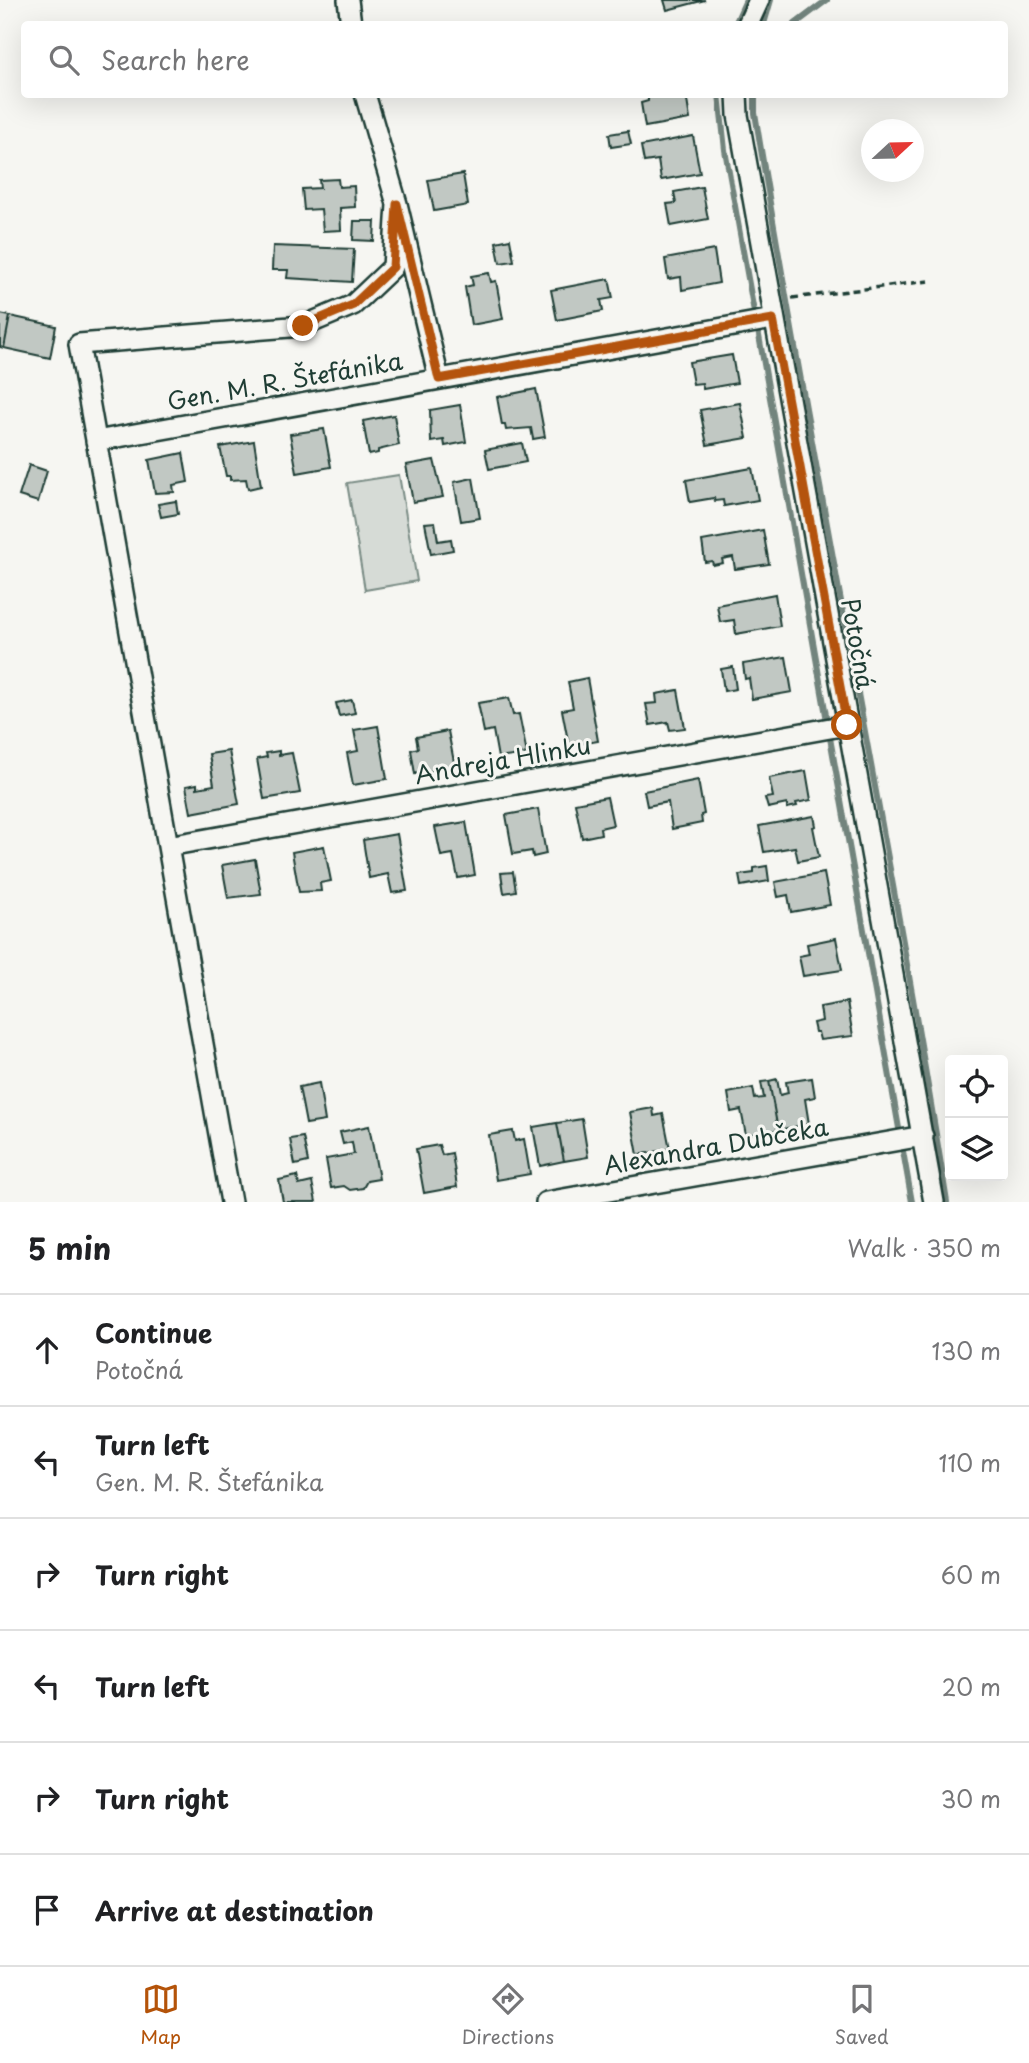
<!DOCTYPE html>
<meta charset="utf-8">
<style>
:root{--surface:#fff;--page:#f2f2f2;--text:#202124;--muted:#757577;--line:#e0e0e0;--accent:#b45309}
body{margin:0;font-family:"Playpen Sans",sans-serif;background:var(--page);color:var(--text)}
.controls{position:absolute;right:21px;bottom:21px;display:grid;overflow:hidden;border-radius:7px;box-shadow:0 7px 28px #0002}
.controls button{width:63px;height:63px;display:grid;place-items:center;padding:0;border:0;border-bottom:2px solid var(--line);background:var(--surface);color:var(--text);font:35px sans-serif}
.compass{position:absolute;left:861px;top:119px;width:63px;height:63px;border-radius:50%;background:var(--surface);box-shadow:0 7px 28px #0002;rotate:68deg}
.stop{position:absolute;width:21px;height:21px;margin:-16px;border:5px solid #b45309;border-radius:50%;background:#fff}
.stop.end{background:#b45309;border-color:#fff;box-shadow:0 2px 7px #0008}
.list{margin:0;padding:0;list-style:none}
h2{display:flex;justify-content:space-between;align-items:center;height:91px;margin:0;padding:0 28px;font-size:30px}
h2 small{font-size:23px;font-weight:400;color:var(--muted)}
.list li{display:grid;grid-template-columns:46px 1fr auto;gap:21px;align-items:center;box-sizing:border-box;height:112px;padding:0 28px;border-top:2px solid var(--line)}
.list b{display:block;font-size:26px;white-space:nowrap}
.list p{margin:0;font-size:23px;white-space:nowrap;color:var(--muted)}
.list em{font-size:23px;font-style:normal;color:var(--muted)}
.icon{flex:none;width:38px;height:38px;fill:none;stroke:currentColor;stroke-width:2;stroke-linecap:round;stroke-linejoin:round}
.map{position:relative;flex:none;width:1029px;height:1202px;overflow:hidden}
.search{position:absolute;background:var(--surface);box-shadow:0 7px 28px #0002;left:21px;right:21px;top:21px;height:77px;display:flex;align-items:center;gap:18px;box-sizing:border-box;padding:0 24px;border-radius:7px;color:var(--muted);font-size:26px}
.sheet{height:763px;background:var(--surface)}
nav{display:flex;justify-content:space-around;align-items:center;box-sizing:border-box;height:98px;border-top:2px solid var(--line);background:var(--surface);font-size:19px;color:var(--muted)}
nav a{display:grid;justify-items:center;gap:4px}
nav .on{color:var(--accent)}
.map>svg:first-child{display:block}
</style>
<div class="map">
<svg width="1029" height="1202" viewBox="0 0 1029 1202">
<rect width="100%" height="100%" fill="#f6f6f2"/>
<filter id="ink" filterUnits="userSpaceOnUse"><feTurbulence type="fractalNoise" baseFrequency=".0143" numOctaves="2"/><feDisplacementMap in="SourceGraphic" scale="14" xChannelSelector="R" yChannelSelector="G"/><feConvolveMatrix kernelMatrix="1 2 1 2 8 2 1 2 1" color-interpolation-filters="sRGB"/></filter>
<g filter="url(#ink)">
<path fill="#d6dbd6" stroke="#7a8c85" stroke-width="2" d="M399,475L417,581L365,590L347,483Z"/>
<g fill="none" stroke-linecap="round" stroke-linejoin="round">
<path stroke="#72847d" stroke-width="6" d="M735,24L746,0
M764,24L771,0
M795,24L827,0
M719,94L725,150L754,312
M755,94V113C814,477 889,838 947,1202
M758,330L912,1202"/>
</g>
<path fill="#c1c8c3" stroke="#1f3d34" stroke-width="2" d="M664,0H705L667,10Z
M648,94H686L690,119L645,127L641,103L648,101Z
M628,131L631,144L611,147L609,134Z
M693,136L700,173L661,180L658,160L644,162L641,146Z
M463,174L468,205L434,211L428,180Z
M338,179L339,187L354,186L355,207L340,208L341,230L323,231L321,209L304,210L302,189L320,188L319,180Z
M702,187L708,219L671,226L667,204L676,203L674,192Z
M354,221H375L374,241L353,240Z
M510,239L514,261L500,263L496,242Z
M273,246L354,249L352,282L287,278L288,270H272Z
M714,250L719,283L682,290L681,277L668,279L665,259Z
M489,273L491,282L496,281L503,319L471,325L465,287L473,285L471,276Z
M609,279L613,298L601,300L603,311L557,320L551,290Z
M0,314L10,316L4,348L0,347Z
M10,316L56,326L50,358L4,348Z
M732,355L737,383L703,389L702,383L693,384L689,362Z
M536,389L545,437L533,439L531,428L506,430L505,425H502L497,397Z
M740,403L747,438L707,445L700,410Z
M460,405L466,442L445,446L444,440L431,442L430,410Z
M394,415L399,445L378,450V453L369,455L363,421Z
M324,429L331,467L297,473L290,434Z
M254,441L261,486L248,489L246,479L230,480V476H226L220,447Z
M522,443L526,462L489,469L485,450Z
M183,453L188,482L173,485L174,492L155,493L149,460Z
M434,460L443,497L413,502L406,465Z
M29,465L47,471L38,502L19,496Z
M752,468L758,500L724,506L723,500L715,501L714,498L690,502L686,480Z
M473,478L480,518L461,521L454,482Z
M176,501L178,514L161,517L158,504Z
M435,522L438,541L451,539L453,550L431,554L425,523Z
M763,530L769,564L735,569L733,557L722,559L723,563L713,565L712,561L705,562L702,541Z
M775,594L780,626L736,634L734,620L720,622L717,605Z
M786,657L792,692L752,699L749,678L745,679L743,664Z
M733,667L736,689L724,691L721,669Z
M587,678L598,741L569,746L562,710L573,708L568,682Z
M678,690L685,728L670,730L668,722L650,725L646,704L657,703L656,694Z
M509,698L513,715L519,714L527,754L498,758L493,730L484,732L478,703Z
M352,700L355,713L339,716L336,703Z
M378,726L387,779L353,785L347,753L358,751L354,730Z
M448,731L455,767L415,774L411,750L418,748L416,737Z
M229,751L239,804L191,813L186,786L197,784V788L214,785L209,754Z
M279,751V755L292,753L300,793L264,799L257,759L267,757L266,753Z
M806,771L811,800L796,803L797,806L787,808V804L768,808L765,798L773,797L769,778Z
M698,780L704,814L701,815L702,823L672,829L668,802L647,806L644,791Z
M607,797L613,825L600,828L601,834L582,838L575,803Z
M538,809L546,854L533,857L532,851L513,854L506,815Z
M814,816L816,826L813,827L819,857L798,861L795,847L764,852L759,826Z
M466,822L475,875L458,878L453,854L441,856L435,827Z
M397,834L407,891L392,893L388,874L369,878L363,840Z
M324,846L331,881L320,883L321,891L299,892L292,852Z
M255,859L261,894L228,898L222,865Z
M767,866L769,881L741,886L739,875L754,873V868Z
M513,872L516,891L504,893L501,873Z
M824,873L830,905L791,912L788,895L778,897L775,882Z
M836,938L842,970L803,976L799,956L809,954L807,944Z
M847,1002L853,1036L820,1040L818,1032H815L813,1023L822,1021L820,1007Z
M812,1078L815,1097L805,1099L809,1124L778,1130L769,1081L777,1079L780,1095L788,1093L786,1082Z
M769,1081L778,1130L746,1135L741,1110L731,1112L728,1093L753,1088L755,1099L764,1098L761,1082Z
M319,1083L325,1121L306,1124L299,1087Z
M653,1108L654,1116L663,1114L670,1149L638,1155L630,1112Z
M582,1119L588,1157L564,1161L557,1123Z
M557,1123L564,1161L540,1166L533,1127Z
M369,1126L379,1179L367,1181L363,1188L350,1190L344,1186L331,1188L326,1159L354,1154L352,1142L343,1144L340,1132Z
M513,1131L515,1141L524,1139L530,1174L496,1180L489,1135Z
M303,1137L308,1162L295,1165L290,1139Z
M439,1145L442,1155L452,1153L457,1187L424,1193L416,1149Z
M297,1176L299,1185L312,1182L316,1202H283L279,1180Z"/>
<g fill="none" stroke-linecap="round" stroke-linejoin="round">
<defs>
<path id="minor" d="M348,0L351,24
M748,24L759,0
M365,94L397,204L439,379
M737,94L738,115L934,1202
M96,441L773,319
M168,846L847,725
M231,1202L79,344L303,326L353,305L393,267L397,204
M546,1202L923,1136"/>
</defs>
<use href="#minor" stroke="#1f3d34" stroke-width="24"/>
<path stroke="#1f3d34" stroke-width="3.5" stroke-dasharray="7 5" stroke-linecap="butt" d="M792,298L929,281"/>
<use href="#minor" stroke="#f6f6f2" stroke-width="19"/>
</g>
</g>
<g fill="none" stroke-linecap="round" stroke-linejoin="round" filter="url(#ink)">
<path stroke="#b45309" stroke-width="9" d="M303,326L353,305L393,267L397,204L439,379L773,319L847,725"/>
</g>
<g text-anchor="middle" stroke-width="6" stroke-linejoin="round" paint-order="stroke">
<g font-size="24" fill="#1f3d34" stroke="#f6f6f2">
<text transform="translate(285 382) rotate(-10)" y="8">Gen. M. R. Štefánika</text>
<text transform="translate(857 644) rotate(80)" y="8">Potočná</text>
<text transform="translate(503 761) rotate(-10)" y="8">Andreja Hlinku</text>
<text transform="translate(716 1147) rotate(-10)" y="8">Alexandra Dubčeka</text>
</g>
</g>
</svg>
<div class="controls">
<button><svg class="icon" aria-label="locate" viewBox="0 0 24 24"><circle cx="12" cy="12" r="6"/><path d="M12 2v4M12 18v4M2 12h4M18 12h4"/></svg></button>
<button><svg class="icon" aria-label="layers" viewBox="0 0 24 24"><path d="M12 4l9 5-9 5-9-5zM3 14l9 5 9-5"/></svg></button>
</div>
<svg class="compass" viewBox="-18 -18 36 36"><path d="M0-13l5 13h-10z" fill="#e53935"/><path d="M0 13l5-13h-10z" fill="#757577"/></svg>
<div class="stop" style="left:847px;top:725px"></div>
<div class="stop end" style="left:303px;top:326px"></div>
<div class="search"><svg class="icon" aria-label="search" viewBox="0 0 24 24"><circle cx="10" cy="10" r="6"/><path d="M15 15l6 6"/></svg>Search here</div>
</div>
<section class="sheet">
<h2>5 min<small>Walk · 350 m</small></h2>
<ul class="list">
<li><svg class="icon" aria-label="ahead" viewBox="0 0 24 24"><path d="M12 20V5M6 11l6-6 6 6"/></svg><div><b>Continue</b><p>Potočná</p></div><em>130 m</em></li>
<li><svg class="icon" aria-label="left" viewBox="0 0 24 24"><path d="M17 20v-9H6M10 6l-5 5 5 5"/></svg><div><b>Turn left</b><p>Gen. M. R. Štefánika</p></div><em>110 m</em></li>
<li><svg class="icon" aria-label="right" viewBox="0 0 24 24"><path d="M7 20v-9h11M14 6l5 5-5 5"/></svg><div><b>Turn right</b></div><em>60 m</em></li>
<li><svg class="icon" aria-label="left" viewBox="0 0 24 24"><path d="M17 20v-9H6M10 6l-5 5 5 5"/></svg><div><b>Turn left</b></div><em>20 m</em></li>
<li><svg class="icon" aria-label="right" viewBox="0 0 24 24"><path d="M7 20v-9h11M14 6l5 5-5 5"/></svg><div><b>Turn right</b></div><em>30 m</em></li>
<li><svg class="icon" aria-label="arrive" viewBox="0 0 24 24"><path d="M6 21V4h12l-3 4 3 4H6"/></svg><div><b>Arrive at destination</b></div></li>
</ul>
</section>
<nav>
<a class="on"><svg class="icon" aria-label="map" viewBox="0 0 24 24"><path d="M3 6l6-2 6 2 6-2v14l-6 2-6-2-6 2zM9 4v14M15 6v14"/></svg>Map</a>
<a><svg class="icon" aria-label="directions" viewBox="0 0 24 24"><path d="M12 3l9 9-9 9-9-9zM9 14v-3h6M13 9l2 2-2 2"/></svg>Directions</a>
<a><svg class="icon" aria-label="saved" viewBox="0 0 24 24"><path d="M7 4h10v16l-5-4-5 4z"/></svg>Saved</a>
</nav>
